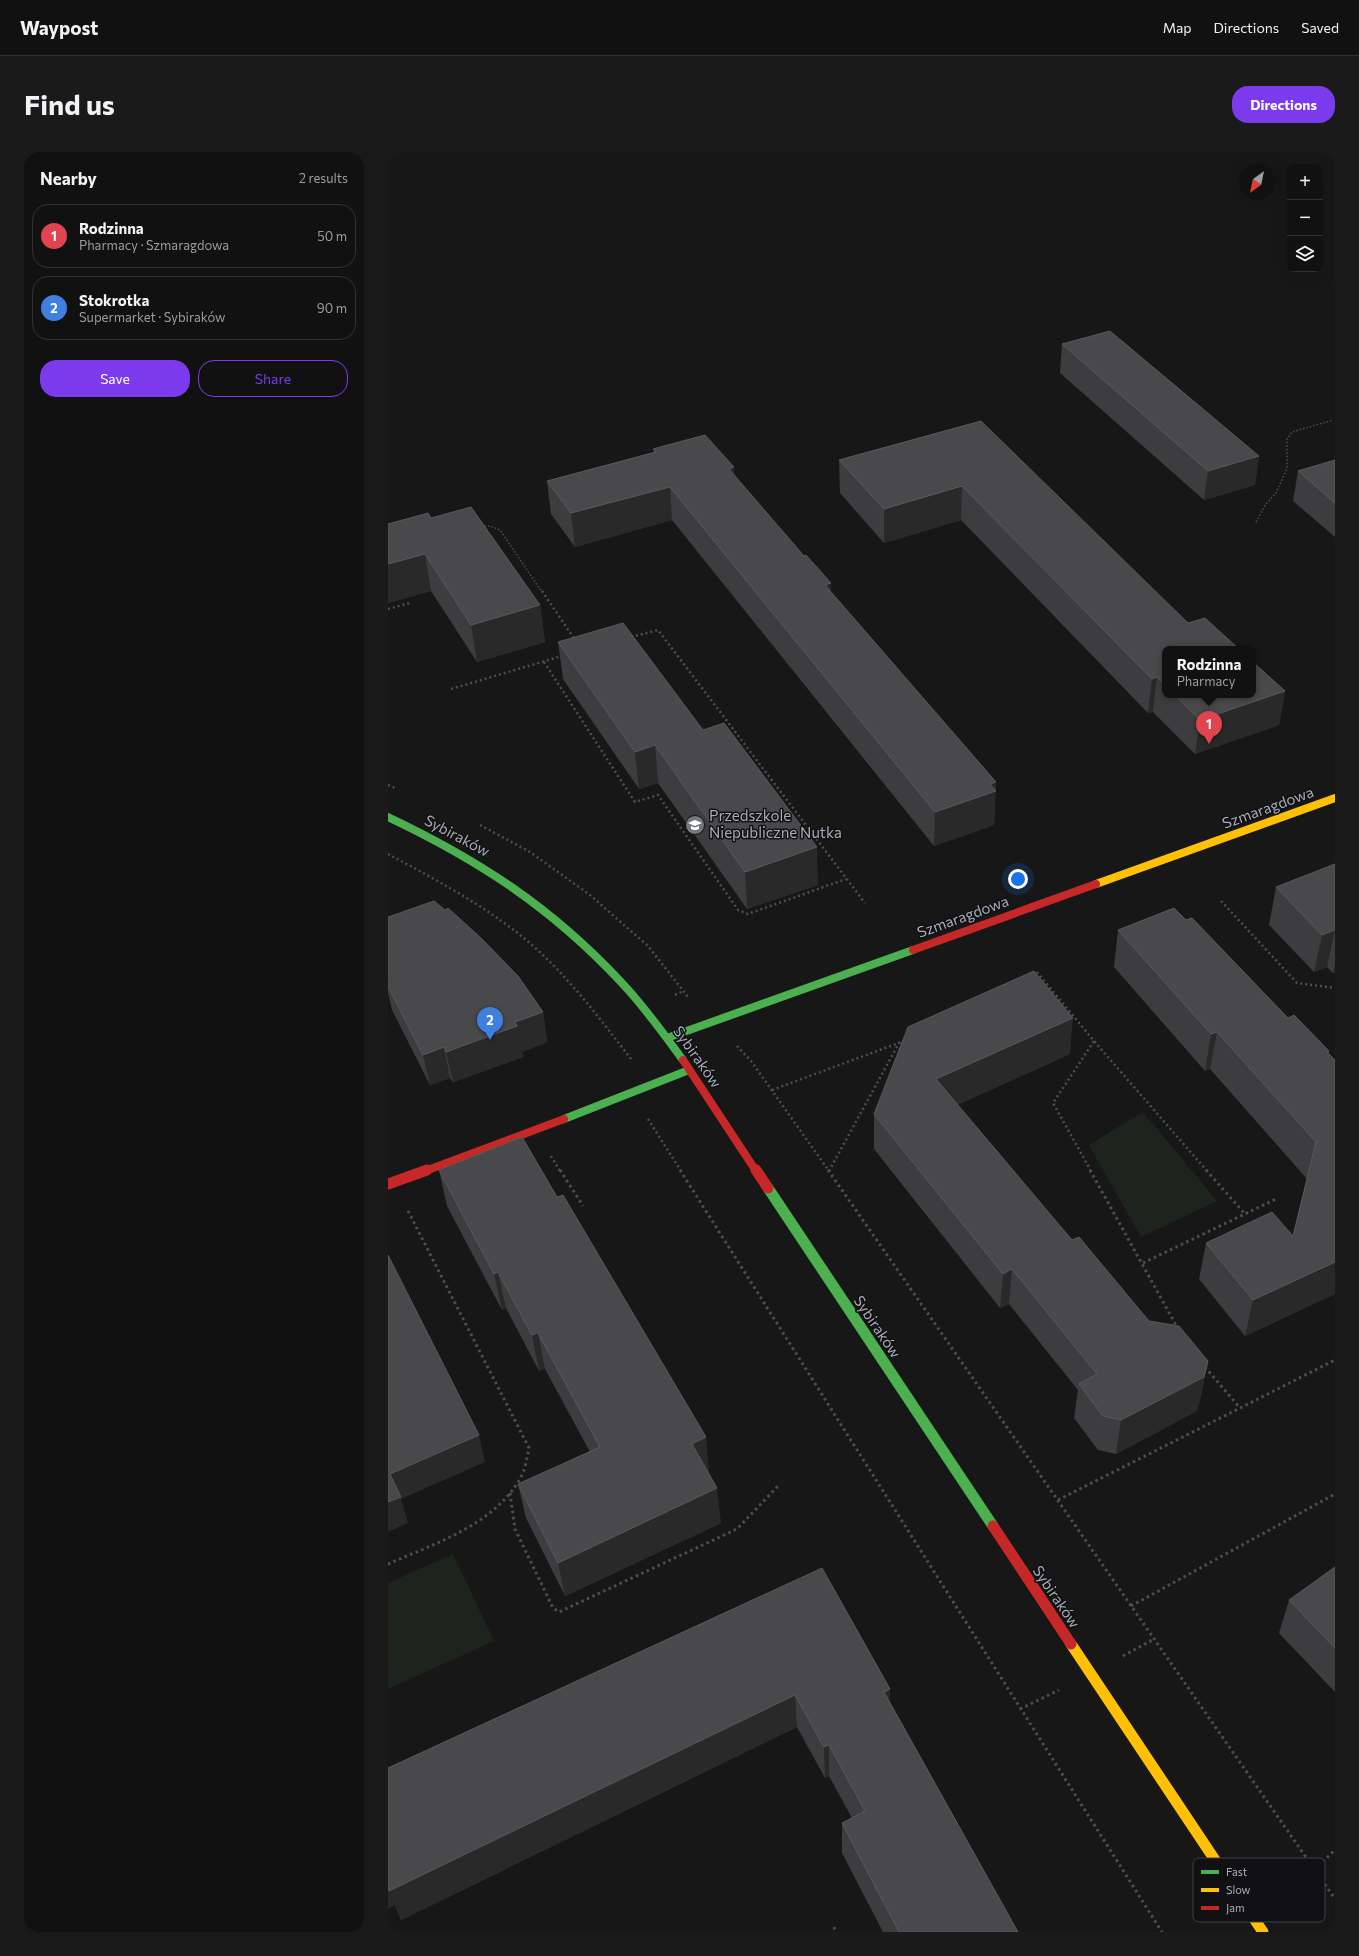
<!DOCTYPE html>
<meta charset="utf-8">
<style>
:root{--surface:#111;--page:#1a1a1a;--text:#f1f3f6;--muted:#9c9d9f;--line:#303131;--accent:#7c3aed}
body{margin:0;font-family:Commissioner,sans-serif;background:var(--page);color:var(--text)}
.controls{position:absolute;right:12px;top:12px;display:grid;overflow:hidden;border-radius:8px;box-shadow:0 4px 16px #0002}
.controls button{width:36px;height:36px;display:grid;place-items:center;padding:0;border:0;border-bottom:1px solid var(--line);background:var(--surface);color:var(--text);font:20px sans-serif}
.compass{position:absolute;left:851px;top:12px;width:36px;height:36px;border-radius:50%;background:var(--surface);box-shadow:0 4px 16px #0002;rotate:213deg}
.you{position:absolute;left:630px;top:727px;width:14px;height:14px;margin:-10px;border:3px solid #fff;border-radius:50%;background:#1a73e8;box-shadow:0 0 0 6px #1a73e833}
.badge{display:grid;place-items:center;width:26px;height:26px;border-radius:50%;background:var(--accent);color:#fff;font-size:13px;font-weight:700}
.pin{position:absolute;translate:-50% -33px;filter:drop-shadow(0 1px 2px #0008)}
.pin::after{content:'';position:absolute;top:21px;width:14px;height:12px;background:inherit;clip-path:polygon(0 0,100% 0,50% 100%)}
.popup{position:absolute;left:774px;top:494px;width:94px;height:52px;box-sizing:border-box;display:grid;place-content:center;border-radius:8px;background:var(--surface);filter:drop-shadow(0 1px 3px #0005);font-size:13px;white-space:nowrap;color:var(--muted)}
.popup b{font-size:15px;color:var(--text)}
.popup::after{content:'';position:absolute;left:50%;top:100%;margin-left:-8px;border:8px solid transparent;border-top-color:var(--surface)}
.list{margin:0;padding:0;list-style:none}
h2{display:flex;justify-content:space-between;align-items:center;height:52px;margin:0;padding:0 16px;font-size:17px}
h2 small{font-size:13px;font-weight:400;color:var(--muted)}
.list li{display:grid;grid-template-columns:26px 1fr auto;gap:12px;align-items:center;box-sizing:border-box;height:64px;margin:0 8px 8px;padding:0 8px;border:1px solid var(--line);border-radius:16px}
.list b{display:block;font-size:15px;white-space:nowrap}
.list p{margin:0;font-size:13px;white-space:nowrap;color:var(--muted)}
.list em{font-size:13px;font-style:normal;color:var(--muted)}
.actions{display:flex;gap:8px;padding:12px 16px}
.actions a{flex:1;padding:9px 0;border:1px solid var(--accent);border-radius:16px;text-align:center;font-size:14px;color:var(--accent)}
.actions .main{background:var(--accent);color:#fff}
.icon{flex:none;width:22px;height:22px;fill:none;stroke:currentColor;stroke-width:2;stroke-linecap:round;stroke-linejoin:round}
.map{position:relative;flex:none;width:947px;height:1780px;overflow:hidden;border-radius:16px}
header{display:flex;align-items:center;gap:24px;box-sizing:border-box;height:56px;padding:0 20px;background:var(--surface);border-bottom:1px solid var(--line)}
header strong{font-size:19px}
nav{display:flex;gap:22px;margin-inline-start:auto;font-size:14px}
.intro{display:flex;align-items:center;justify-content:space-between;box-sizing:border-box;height:96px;padding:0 24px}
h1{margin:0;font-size:28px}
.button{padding:10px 18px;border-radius:16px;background:var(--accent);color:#fff;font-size:14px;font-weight:700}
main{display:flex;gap:24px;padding:0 24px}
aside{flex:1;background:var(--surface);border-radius:16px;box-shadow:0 4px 16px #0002}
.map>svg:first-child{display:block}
</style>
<header>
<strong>Waypost</strong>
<nav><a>Map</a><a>Directions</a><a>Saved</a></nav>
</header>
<div class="intro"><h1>Find us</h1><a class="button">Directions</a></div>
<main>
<aside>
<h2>Nearby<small>2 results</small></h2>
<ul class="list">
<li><span class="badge" style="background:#e0444e">1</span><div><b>Rodzinna</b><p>Pharmacy · Szmaragdowa</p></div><em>50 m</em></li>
<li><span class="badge" style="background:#3f7fe0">2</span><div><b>Stokrotka</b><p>Supermarket · Sybiraków</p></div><em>90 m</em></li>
</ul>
<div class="actions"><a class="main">Save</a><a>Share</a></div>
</aside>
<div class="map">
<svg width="947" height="1780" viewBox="0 0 947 1780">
<rect width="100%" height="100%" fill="#171717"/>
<path fill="#1d241e" d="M755,960L829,1049L753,1085L701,993Z
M65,1402L106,1489L0,1537V1431Z"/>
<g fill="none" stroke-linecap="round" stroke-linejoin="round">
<path stroke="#4d4e52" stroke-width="1.5" stroke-dasharray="1.5 2" stroke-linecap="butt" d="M868,370L877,353L888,341L899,316V287L904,280L945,268
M93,374H102L112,378L154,440"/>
<path stroke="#4d4e52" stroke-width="2.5" stroke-dasharray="2 3" stroke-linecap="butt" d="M154,439L187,488
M0,457L22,451
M243,485L270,478L477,751
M156,510L247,650L270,643L350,758L360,762L458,727
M63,537L174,504
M0,633L7,636
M92,673L142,700L202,743L260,794L300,845
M0,702C54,731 113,762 157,805C189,836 216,872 243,907
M833,749L909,831L947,836
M649,820L706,889L819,1019
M287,843L296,839
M349,894L363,909L441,1019
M384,938L516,889
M260,967L293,1019
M163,1004L172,1019
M441,1019L511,891
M703,1019L665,951L706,889"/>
<path stroke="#4d4e52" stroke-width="3" stroke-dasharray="2.5 3.5" stroke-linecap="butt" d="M172,1018L195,1054
M292,1018L774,1780
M440,1018L947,1747
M702,1018L789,1175
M818,1018L857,1062
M441,1019L442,1018
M755,1111L890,1046
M817,1215L852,1256
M122,1341L127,1377L165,1456L171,1460L349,1377L390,1334
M670,1348L947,1208
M0,1412C48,1391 109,1372 134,1323C138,1314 139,1305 141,1296L19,1057
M743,1454L947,1342
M735,1504L766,1487
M632,1557L671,1538
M926,1718L947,1698
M446,1775L448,1780"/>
<path stroke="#4caf50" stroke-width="8" d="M0,665C91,708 164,756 233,830C256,854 275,881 295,908
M279,886L525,798
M176,967L301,918"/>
<path stroke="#4caf50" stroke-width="11" d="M380,1036L605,1374"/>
<path stroke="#ffc107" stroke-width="8" d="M708,732L947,646"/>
<path stroke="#ffc107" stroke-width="11" d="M683,1492L875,1780"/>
<path stroke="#c62828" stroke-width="8" d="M525,798L708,732
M295,908L368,1019
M37,1019L176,967"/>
<path stroke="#c62828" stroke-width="11" d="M368,1018L380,1036
M0,1032L39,1018
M605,1374L683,1492"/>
</g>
<path fill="#3d3d3f" d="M674,192L871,304L867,333L816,348L672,221Z
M593,269L777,497V543H865L897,539L891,573L807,602L765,560L760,561L573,368L496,391L452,341L451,308Z
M265,297L346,315V323L416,404L443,431V440L608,630L606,673L546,694L284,368L187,395L163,362L159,329L266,300Z
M947,308V385L905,349L910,319Z
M43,366L152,453L157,490L89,510L43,439L0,451V372Z
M170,490L315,578L430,733L359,757L270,631L251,637L175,527Z
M947,712V821H945L939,815L926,820L881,773L888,735Z
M0,765L155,860L159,890L134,900L135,905L65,930L62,926L42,933L4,858L0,841Z
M798,768L900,866L941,899V902L947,1142L857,1184L811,1127L818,1091L905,1084L919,1027L822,917L817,919L726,815L730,778Z
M682,902L569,953L684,1088L761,1169L820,1209L813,1243L809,1259L728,1302L710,1298L686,1266L690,1238L621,1152L612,1156L486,997V962Z
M51,1018L321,1320H320L333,1371L177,1444L138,1366L130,1332L202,1300L157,1217L151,1219L118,1156L114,1158L59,1054Z
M947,1415V1540L891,1481L901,1448Z
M434,1416L502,1537L501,1549L630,1780H495L454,1701V1671L464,1666L441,1624L437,1626L409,1575L13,1768L7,1753Z"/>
<path fill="#29292a" d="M871,304L867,333L816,348L820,319Z
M346,315L348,348L341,317Z
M574,334L573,368L496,391V357Z
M282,335L284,368L187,395L183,361Z
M37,402L43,439L0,451V412Z
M443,431V465L437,433Z
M152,453L157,490L89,510L83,473Z
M769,525L765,560L760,561L764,527Z
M897,539L891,573L807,602L812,568Z
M267,593L270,631L251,637L247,600Z
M608,630L606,673L546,694L547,660L602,632Z
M429,695L430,733L359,757L357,720Z
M947,778L939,815L926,820L934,783Z
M947,813V821H945Z
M155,860L159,890L134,900L135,905L65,930L58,900L127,870Z
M685,866L682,902L547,963L548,927Z
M829,880L822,917L817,919L823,882Z
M56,895L62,926L42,933L35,903Z
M947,1110V1142L857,1184L865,1148Z
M624,1117L621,1152L612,1156L615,1122Z
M110,1120L118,1156L114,1158L106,1122Z
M150,1181L157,1217L151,1219L144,1183Z
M820,1209L813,1243L809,1259L728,1302L733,1268Z
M91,1283L97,1310L13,1347L20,1371L0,1380V1350L2,1322Z
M318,1285L321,1320L307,1327L304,1292Z
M329,1336L333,1371L177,1444L170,1411Z
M502,1537L501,1569L496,1540Z
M407,1543L409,1575L13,1768L7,1753L0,1757V1735Z
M441,1593V1624L437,1626L436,1595Z"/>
<path fill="#49494c" stroke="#58595d" d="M722,179L871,304L820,319L674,192Z
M593,269L800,471L817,466L851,497H777V533L769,525L764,527L574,334L496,357L451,308Z
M317,283L346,315L341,317L416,404L418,403L443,431L437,433L608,630L602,632L608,639L547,660L282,335L183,361L159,329L268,300L265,297Z
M947,308V351L910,319Z
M83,355L152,453L83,473L37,402L0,412V372L40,361L43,366Z
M235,471L315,578L336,571L429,695L357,720L267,593L247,600L170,490Z
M865,510L897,539L812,568L787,543H865Z
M947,712V778L934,783L888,735Z
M46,749L57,758L60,756L93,786L130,824L155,860L127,870L129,874L58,900L56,895L35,903L0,834V827L2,826L0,823V765Z
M786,756L798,768L804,766L900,866L906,863L941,899L939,900L947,908V1110L865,1148L818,1091L884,1060L905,1084L928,990L829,880L823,882L730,778Z
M646,819L685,866L548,927L684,1088L691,1085L761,1169L791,1174L820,1209L816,1225L733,1268L715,1264L691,1232L709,1222L624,1117L615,1122L486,962L520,875Z
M134,985L169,1045L175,1043L318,1285L304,1292L329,1336L170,1411L130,1332L212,1295L150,1181L144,1183L110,1120L106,1122L51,1018Z
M0,1103L91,1283L2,1322L13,1345L0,1350Z
M947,1415V1496L901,1448Z
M434,1416L502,1537L496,1540L630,1780H511L454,1671L477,1659L441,1593L436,1595L407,1543L1,1739L0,1736V1616Z"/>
<defs>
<symbol id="school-disc" viewBox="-11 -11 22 22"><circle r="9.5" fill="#757880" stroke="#111113"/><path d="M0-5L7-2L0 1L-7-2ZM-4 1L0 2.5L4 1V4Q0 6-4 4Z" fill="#fff"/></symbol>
</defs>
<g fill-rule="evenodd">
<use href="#school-disc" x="296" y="662" width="22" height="22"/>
</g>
<g text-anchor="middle" stroke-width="3" stroke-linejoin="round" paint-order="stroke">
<g font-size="15" fill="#a8adb8" stroke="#111113">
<text transform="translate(880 656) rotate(-20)" y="5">Szmaragdowa</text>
<text transform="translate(69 684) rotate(28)" y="5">Sybiraków</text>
<text transform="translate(575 765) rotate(-20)" y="5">Szmaragdowa</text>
<text transform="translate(309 905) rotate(55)" y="5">Sybiraków</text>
<text transform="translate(489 1175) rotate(56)" y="5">Sybiraków</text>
<text transform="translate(668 1445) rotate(56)" y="5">Sybiraków</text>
</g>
<g font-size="15" fill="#a8adb8" stroke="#111113" text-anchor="start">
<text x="321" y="669">Przedszkole<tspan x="321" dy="17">Niepubliczne Nutka</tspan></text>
</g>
</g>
<rect x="805" y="1706" width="132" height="64" rx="6" fill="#111113" stroke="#3e4045" stroke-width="1"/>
<rect x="813" y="1718" width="18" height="4" fill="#4caf50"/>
<rect x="813" y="1736" width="18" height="4" fill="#ffc107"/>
<rect x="813" y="1754" width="18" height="4" fill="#c62828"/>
<g font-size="11" fill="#a8adb8">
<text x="838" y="1724">Fast</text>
<text x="838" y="1742">Slow</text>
<text x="838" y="1760">Jam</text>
</g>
</svg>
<div class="controls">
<button>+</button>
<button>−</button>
<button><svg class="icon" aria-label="layers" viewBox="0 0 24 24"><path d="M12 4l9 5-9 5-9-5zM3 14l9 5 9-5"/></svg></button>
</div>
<svg class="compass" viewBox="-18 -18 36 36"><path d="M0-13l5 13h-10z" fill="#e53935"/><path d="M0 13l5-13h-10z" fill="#9c9d9f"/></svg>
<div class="you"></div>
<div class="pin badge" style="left:821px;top:592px;background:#e0444e">1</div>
<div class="popup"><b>Rodzinna</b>Pharmacy</div>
<div class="pin badge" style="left:102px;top:888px;background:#3f7fe0">2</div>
</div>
</main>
